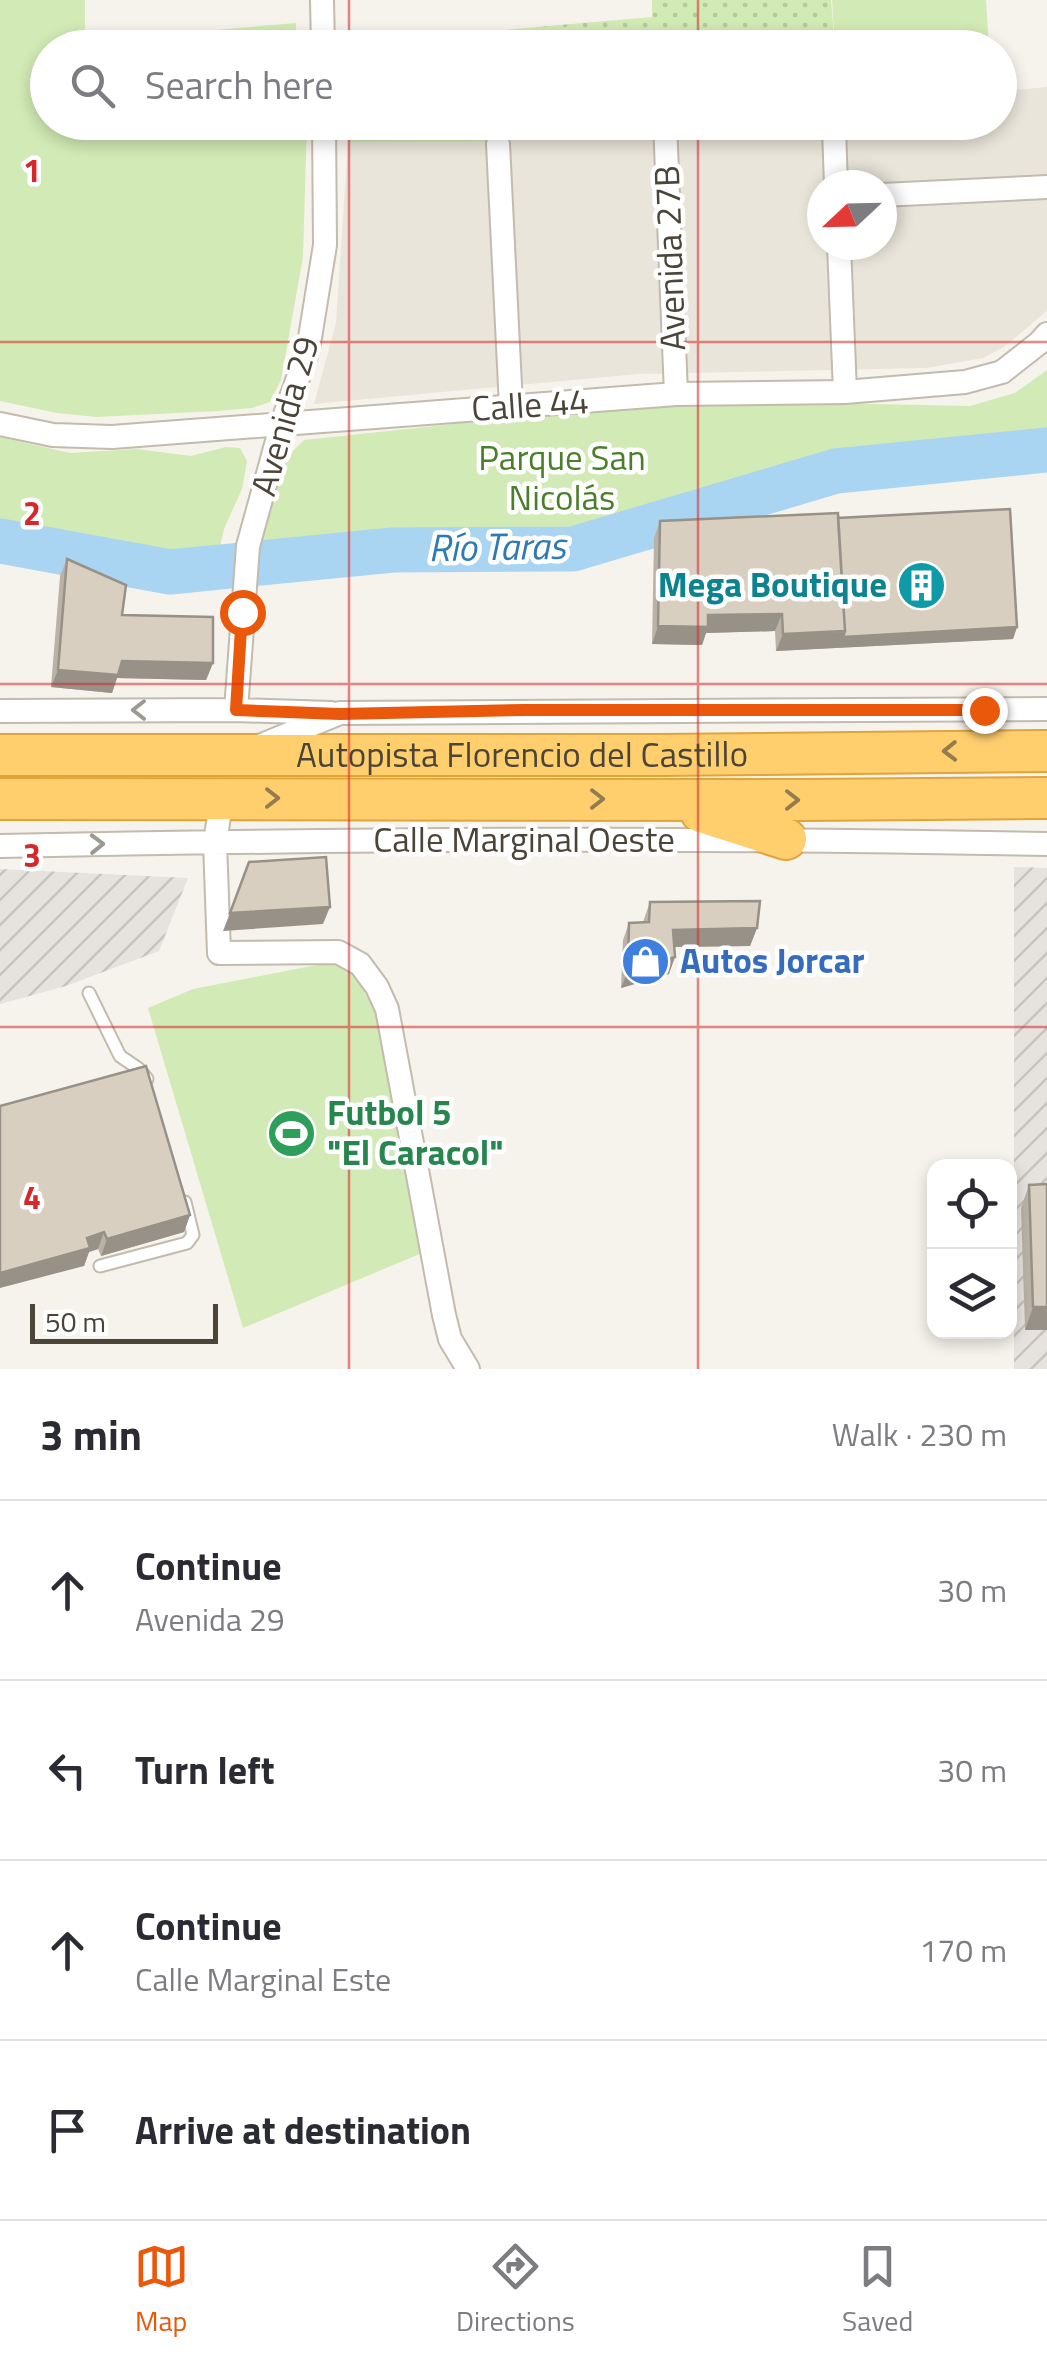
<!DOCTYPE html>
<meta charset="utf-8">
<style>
:root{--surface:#fff;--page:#f2f2f3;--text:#2b2b33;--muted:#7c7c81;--line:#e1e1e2;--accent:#ea580c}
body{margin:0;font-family:"Titillium Web",sans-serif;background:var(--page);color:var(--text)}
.controls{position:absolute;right:30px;bottom:30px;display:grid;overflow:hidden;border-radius:20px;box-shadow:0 5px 15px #0003}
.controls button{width:90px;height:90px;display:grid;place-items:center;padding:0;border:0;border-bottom:2px solid var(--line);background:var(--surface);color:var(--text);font:50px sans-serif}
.compass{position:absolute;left:807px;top:170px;width:90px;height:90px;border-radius:50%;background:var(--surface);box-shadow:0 5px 15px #0003;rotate:248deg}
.scale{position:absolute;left:30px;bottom:25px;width:188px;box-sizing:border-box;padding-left:10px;border:5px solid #4b4439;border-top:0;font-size:28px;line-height:35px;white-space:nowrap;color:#4b4439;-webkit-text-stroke:8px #fff;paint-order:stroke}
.stop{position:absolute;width:30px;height:30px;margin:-22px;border:8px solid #ea580c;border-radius:50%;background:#fff}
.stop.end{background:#ea580c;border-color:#fff;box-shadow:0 2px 10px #0008}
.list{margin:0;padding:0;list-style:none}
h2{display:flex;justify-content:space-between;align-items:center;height:130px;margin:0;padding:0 40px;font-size:42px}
h2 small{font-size:32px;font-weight:400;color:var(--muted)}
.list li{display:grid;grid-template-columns:65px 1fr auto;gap:30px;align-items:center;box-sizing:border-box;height:180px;padding:0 40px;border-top:2px solid var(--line)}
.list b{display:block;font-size:38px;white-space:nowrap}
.list p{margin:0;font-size:32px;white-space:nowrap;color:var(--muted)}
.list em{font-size:32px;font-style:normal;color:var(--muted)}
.icon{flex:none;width:55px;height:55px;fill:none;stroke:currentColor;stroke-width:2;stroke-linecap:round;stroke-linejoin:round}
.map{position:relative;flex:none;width:1047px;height:1369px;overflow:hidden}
.search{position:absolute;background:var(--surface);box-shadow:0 5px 15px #0003;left:30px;right:30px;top:30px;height:110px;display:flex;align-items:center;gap:25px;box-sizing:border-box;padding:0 35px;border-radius:55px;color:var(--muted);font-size:38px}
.sheet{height:850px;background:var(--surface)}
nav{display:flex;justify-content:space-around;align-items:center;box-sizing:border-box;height:140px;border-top:2px solid var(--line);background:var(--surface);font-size:28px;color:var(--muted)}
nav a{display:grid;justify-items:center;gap:5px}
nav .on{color:var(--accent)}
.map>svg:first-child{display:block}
</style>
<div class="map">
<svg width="1047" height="1369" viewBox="0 0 1047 1369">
<defs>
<pattern id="industrial-furrows" width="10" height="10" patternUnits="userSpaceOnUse" patternTransform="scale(2.5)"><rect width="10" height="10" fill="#e6e2dd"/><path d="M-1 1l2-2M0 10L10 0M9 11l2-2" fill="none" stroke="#c7c3be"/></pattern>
<pattern id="grass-dots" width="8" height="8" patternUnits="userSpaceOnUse" patternTransform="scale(2.5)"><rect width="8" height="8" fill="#d2eab5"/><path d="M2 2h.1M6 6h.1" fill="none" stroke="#b6ca9c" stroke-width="1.8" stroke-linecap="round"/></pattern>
</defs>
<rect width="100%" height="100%" fill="#f6f3ec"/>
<path fill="#eae5da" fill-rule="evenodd" d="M1047,87V311L1004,347L983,358L927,368L638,374L314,404L336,323L348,142L600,122H1000V91ZM822,185H882V245H822Z"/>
<path fill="url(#industrial-furrows)" d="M1014,867L1047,868V1369H1014Z
M0,869L188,878L159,951L66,986L0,1004Z"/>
<path fill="url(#grass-dots)" d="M652,0H831L835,47H479L480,32L652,17Z
M346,123H621L489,141L348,142Z"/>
<path fill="#d2eab5" d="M0,0H85V41L296,23V47L48,48V122L307,123L303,257L281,380L270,402L252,408L218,411L96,417L57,413L0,401Z
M832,0H986L989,47H835Z
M1047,370V448L834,468L610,532L572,545L389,547L251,562L285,459L304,440L677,400L970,406L1015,393Z
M0,437L70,453L137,449L191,456L226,447L240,448L247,461L242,489L224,529L215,568H147L0,536Z
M337,961L356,977L376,1013L422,1253L243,1328L148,1008L193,989Z"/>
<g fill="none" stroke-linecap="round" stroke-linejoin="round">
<path stroke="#a9d4f2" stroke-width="45" d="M0,541L170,572L393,550L573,549L836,471L1047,450"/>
<defs>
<path id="lane" d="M89,993L120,1056L139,1069L147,1079
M100,1266L187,1243L193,1235L185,1202"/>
<path id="street" d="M322,0L323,48
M665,122L676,394
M834,128L836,185
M498,144L511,406
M882,195L1047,187
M839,245L845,392
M0,424L53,435L112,437L676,394L845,392L965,382L1002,372L1039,343L1047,334
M236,710L248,546L282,423L308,350L325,245L324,122
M0,711L236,710L331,713
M262,745L340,713L1047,709
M222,798L215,842L219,953L338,952L360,964L377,987L387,1009L444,1315L450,1339L468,1369
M0,846C349,839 698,837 1047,844"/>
<g id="highway">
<path id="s1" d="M0,755H661L1047,751"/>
<path d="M0,799L804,800L1047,798"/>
<path d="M701,812L786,839"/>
</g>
</defs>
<use href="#lane" stroke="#c2bbae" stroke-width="15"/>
<use href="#street" stroke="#c2bbae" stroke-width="26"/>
<use href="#highway" stroke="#e0a43c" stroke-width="44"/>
<use href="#lane" stroke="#fff" stroke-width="11"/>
<use href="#street" stroke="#fff" stroke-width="22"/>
<use href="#highway" stroke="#ffcf6e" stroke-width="40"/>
</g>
<path fill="#bab2a6" d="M838,518L1017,627L1013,639L776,651L775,631L706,633L702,645L652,644L654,538L660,521Z
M67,559L122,615L213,663L206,680L117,678L112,693L51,687L60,576Z
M650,902L757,928L750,946L675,947L669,974L621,988L623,940L629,923L643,922Z
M0,1106L190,1215L184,1232L101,1256L98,1249L89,1252L84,1266Z
M1029,1185L1047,1330H1025L1021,1208Z"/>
<path fill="#979187" d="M782,614L775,631L706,633L702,645L652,644L658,626L708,615Z
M1017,627L1013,639L776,651L783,634Z
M122,661L213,663L206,680L117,678L112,693L51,687L58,670Z
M330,907L323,924L223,931L230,913Z
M757,928L750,946L667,947L673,930Z
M675,957L669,974L621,988L628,971Z
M190,1215L184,1232L101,1256L107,1239Z
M104,1232L98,1249L89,1252L84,1266L0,1288V1273Z
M1033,1307H1047V1330H1025Z"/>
<path fill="#d8cfc1" stroke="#979187" stroke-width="2.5" d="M1010,509L1017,627L843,637L845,631L838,518Z
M838,513L845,631L783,634L782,614L708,615V627L658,626L660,521Z
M67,559L126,585L122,615L213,617V663L122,661L118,675L58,670Z
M326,857L330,907L230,913L249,862Z
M760,901L757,928L673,930L675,957L628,971L629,923L649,922L650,902Z
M146,1066L190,1215L107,1239L104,1232L87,1238L90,1248L0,1273V1106Z
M1047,1184V1307H1033L1029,1185Z"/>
<defs><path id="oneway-chevron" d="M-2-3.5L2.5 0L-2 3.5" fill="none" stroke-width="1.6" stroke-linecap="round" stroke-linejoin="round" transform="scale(2.5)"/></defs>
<g stroke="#9c9892">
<use href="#oneway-chevron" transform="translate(139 710) rotate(180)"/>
<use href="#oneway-chevron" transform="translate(97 844) rotate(-1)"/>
</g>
<g stroke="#937c4e">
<use href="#oneway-chevron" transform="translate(950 751) rotate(179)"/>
<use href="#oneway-chevron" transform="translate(272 798)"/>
<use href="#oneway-chevron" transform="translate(597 799)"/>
<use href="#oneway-chevron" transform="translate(792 800)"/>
</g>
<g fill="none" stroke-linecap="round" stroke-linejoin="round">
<path stroke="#ea580c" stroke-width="12" d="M242,612L236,710L340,714L525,710H984"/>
</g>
<path fill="none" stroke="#d62828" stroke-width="2.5" stroke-opacity="0.55" d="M349,0V48M698,0V48M349,122V1369M698,122V1369M0,342H1047M0,684H1047M0,1027H1047"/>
<defs>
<symbol id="building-disc" viewBox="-11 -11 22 22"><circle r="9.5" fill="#0f9aa8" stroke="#fff"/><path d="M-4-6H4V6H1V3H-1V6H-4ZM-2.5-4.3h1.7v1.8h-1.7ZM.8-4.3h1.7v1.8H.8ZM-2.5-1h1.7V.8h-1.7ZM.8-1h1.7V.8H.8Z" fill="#fff"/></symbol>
<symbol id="shop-disc" viewBox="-11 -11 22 22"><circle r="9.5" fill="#3f7fe0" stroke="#fff"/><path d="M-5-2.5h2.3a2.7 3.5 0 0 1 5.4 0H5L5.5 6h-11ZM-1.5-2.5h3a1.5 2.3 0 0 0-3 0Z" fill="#fff"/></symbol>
<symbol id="stadium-disc" viewBox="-11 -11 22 22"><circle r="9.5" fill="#2e9e5b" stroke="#fff"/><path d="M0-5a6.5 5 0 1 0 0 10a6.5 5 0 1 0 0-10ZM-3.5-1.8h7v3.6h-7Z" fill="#fff"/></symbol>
</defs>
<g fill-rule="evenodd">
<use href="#building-disc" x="894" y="558" width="55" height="55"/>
<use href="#shop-disc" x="618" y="934" width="55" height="55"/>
<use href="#stadium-disc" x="264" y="1106" width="55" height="55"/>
</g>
<g text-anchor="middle" stroke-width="9" stroke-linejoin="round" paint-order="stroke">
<g font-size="35" fill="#4b4439" stroke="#fff">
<text transform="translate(670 258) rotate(-92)" y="12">Avenida 27B</text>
<text transform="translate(530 405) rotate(-4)" y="12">Calle 44</text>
<text transform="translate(285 416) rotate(-74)" y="12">Avenida 29</text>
<text dy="12" stroke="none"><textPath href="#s1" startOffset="522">Autopista Florencio del Castillo</textPath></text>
<text x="524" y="852">Calle Marginal Oeste</text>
</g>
<g font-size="35" fill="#4a7f2a" stroke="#fff">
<text x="562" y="470">Parque San<tspan x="562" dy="40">Nicolás</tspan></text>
</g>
<g font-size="35" font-weight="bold" fill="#0d838f" stroke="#fff" text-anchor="end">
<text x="887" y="597">Mega Boutique</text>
</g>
<g font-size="35" font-weight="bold" fill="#366cbe" stroke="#fff" text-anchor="start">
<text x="680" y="973">Autos Jorcar</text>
</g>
<g font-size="35" font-weight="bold" fill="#27864d" stroke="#fff" text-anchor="start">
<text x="327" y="1125">Futbol 5<tspan x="327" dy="40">"El Caracol"</tspan></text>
</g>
<g font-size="38" font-style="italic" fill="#2e7ab2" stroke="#fff">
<text transform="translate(497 547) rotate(-1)" y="13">Río Taras</text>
</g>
</g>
<g font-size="32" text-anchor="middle" font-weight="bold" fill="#d62828" stroke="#fff" stroke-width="9" stroke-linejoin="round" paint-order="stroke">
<text x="32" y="182">1</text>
<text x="32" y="525">2</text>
<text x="32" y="867">3</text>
<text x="32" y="1209">4</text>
</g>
</svg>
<div class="controls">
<button><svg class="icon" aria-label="locate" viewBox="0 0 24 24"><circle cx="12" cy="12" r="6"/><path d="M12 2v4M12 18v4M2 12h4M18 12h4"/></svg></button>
<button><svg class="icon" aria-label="layers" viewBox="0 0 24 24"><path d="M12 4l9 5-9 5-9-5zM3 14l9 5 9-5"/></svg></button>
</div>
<svg class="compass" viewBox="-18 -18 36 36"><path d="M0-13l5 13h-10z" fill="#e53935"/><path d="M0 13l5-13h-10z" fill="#7c7c81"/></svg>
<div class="scale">50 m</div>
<div class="stop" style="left:242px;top:612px"></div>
<div class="stop end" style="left:984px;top:710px"></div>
<div class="search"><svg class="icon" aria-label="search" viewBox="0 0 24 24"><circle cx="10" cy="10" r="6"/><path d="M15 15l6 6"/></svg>Search here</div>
</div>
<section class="sheet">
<h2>3 min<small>Walk · 230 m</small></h2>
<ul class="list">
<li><svg class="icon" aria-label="ahead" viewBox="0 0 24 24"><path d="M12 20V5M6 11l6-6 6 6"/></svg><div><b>Continue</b><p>Avenida 29</p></div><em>30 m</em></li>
<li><svg class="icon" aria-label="left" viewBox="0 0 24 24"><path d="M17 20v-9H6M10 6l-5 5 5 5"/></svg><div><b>Turn left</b></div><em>30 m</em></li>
<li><svg class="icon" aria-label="ahead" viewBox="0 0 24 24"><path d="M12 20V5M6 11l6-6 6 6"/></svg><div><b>Continue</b><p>Calle Marginal Este</p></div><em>170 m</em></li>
<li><svg class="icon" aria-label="arrive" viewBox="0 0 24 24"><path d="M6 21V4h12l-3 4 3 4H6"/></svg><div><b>Arrive at destination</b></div></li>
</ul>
</section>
<nav>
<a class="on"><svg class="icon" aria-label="map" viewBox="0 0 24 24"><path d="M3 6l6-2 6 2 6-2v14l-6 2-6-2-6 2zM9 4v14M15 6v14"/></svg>Map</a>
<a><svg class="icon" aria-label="directions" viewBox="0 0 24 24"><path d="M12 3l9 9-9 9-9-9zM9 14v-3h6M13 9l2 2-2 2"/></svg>Directions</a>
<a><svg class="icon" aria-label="saved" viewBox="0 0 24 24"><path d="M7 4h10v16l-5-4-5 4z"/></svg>Saved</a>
</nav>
